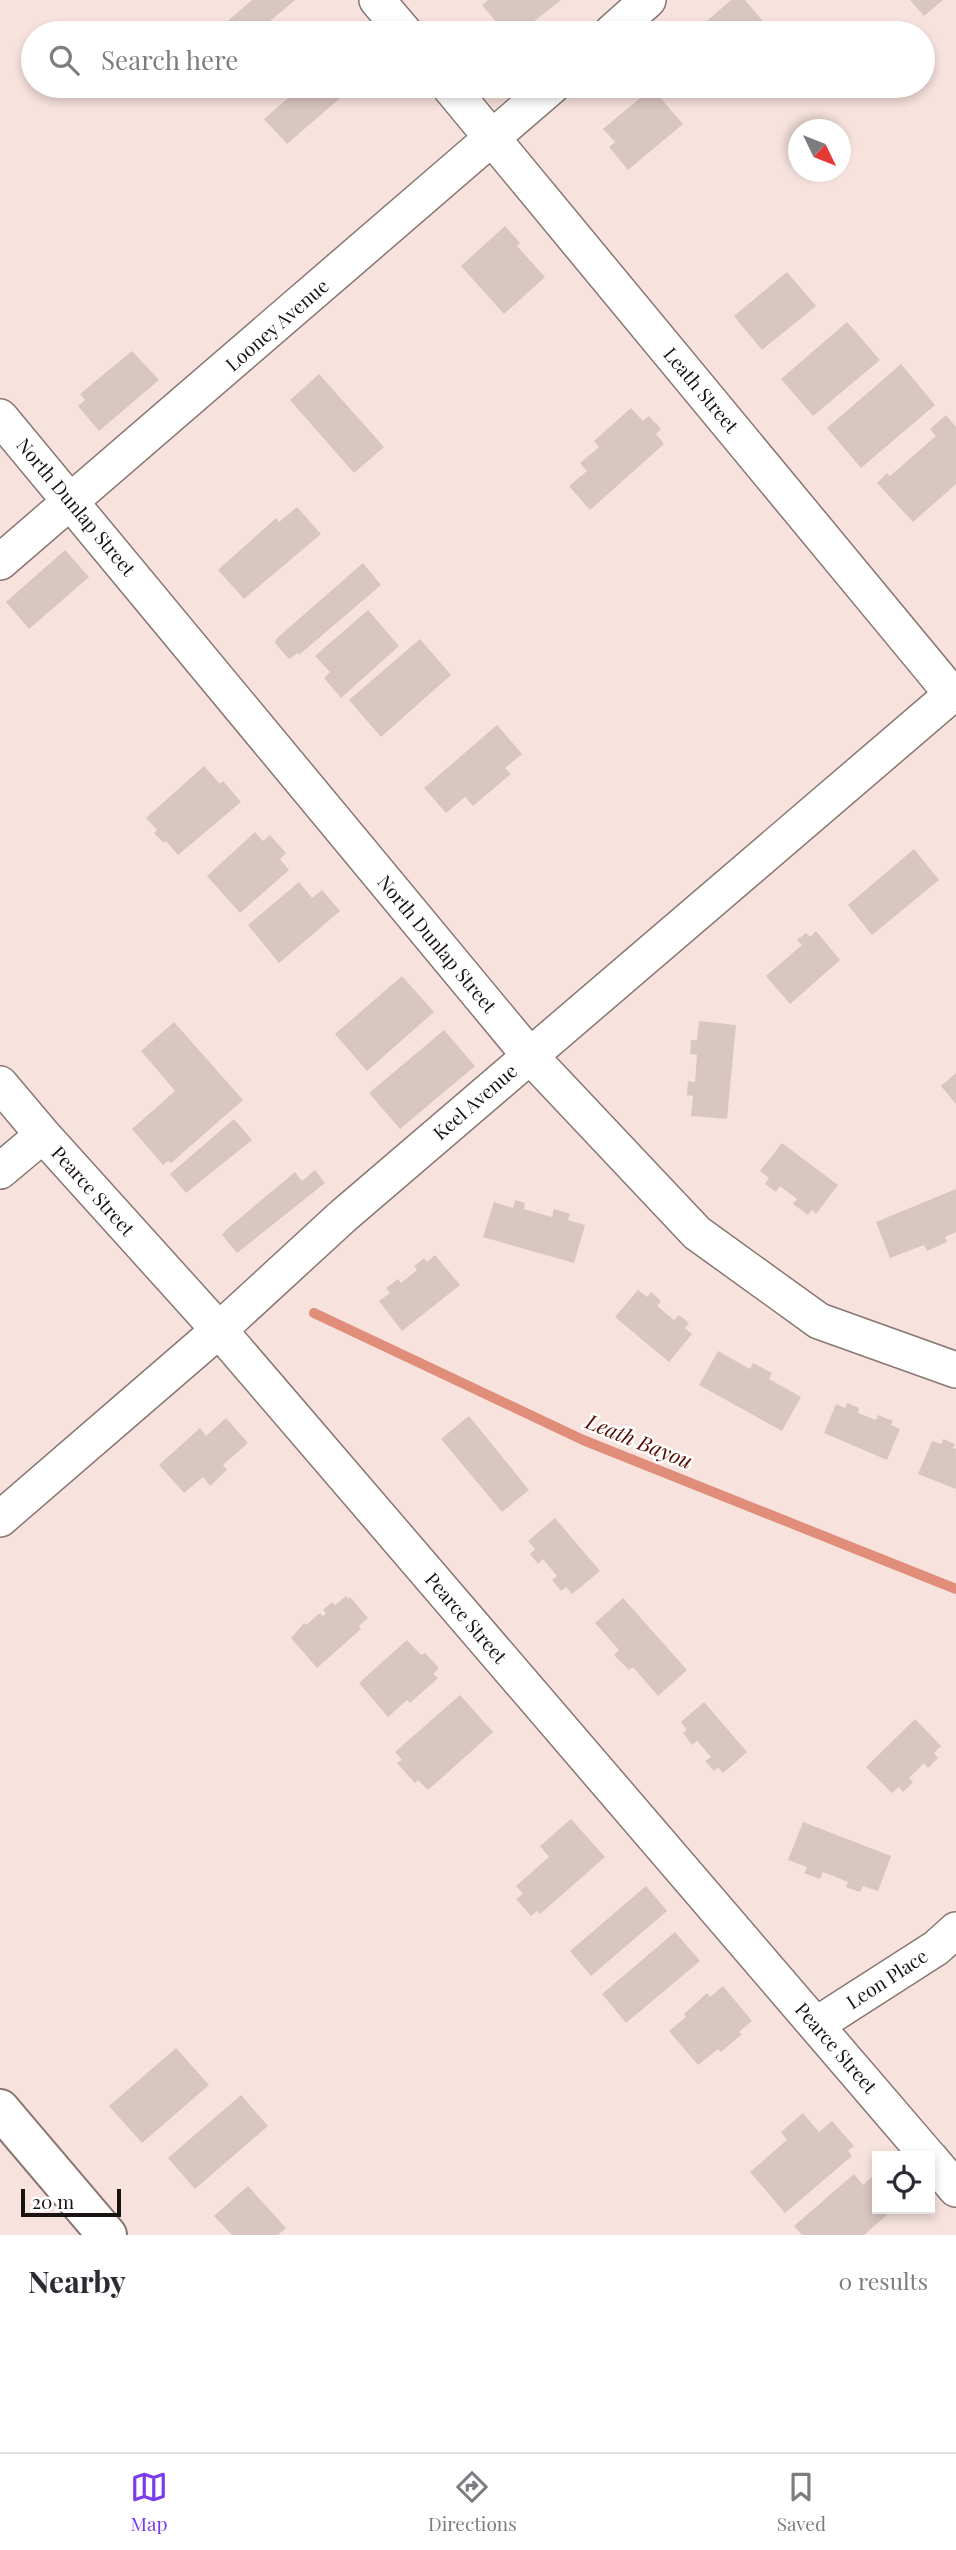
<!DOCTYPE html>
<style>
:root{--surface:#fff;--page:#f2f2f3;--text:#2b2b33;--muted:#7c7c81;--line:#e1e1e2;--accent:#7c3aed}
body{margin:0;font-family:"Playfair Display",serif;background:var(--page);color:var(--text)}
.controls{position:absolute;right:21px;bottom:21px;display:grid;overflow:hidden;border-radius:0px;box-shadow:0 4px 10px #0003}
.controls button{width:63px;height:63px;display:grid;place-items:center;padding:0;border:0;border-bottom:2px solid var(--line);background:var(--surface);color:var(--text);font:35px sans-serif}
.compass{position:absolute;left:788px;top:119px;width:63px;height:63px;border-radius:50%;background:var(--surface);box-shadow:0 4px 10px #0003;rotate:133deg}
.scale{position:absolute;left:21px;bottom:18px;width:100px;box-sizing:border-box;padding-left:7px;border:4px solid #191311;border-top:0;font-size:19px;line-height:24px;white-space:nowrap;color:#191311;-webkit-text-stroke:5px #fff;paint-order:stroke}
.list{margin:0;padding:0;list-style:none}
h2{display:flex;justify-content:space-between;align-items:center;height:91px;margin:0;padding:0 28px;font-size:30px}
h2 small{font-size:23px;font-weight:400;color:var(--muted)}
.icon{flex:none;width:38px;height:38px;fill:none;stroke:currentColor;stroke-width:2;stroke-linecap:round;stroke-linejoin:round}
.map{position:relative;flex:none;width:956px;height:2235px;overflow:hidden}
.search{position:absolute;background:var(--surface);box-shadow:0 4px 10px #0003;left:21px;right:21px;top:21px;height:77px;display:flex;align-items:center;gap:18px;box-sizing:border-box;padding:0 24px;border-radius:38px;color:var(--muted);font-size:26px}
.sheet{height:217px;background:var(--surface)}
nav{display:flex;justify-content:space-around;align-items:center;box-sizing:border-box;height:98px;border-top:2px solid var(--line);background:var(--surface);font-size:19px;color:var(--muted)}
nav a{display:grid;justify-items:center;gap:4px}
nav .on{color:var(--accent)}
.map>svg:first-child{display:block}
</style>
<div class="map">
<svg width="956" height="2235" viewBox="0 0 956 2235">
<rect width="100%" height="100%" fill="#f7e2dd"/>
<g fill="none" stroke-linecap="round" stroke-linejoin="round">
<path stroke="#e08d79" stroke-width="10" d="M314,1313L583,1440L956,1589"/>
</g>
<path fill="#dac6c1" d="M252,0H295L256,33H214Z
M488,0H561L533,22L541,31L537,33H499L494,27L498,24L482,5Z
M731,0H745L768,27L761,33H693Z
M910,0H943L924,16Z
M302,86H354L287,144L264,119Z
M652,88L683,124L628,170L609,147L615,142L603,129Z
M505,226L520,243L517,246L545,277L504,314L461,266Z
M787,272L816,306L762,350L734,316Z
M847,322L880,360L813,416L781,379Z
M132,351L159,380L99,431L78,406L85,400L80,394Z
M901,364L935,405L861,468L827,428Z
M319,374L384,447L354,473L290,400Z
M631,408L643,421L649,416L661,429L656,434L664,444L590,510L569,486L587,471L580,463L599,447L594,441Z
M946,415L956,427V484L913,522L877,483L887,473L890,476L936,436L930,429Z
M297,507L321,534L244,599L218,570L276,518L279,522Z
M65,550L89,577L29,629L6,602Z
M363,563L381,585L299,655L298,653L289,659L275,643L276,639Z
M368,610L399,646L341,698L324,678L330,672L315,656Z
M420,639L451,675L381,737L349,700Z
M497,725L522,754L505,768L511,774L473,806L465,797L446,813L424,788Z
M204,766L220,784L223,781L241,802L178,855L166,841L164,843L154,833L157,830L146,818Z
M255,832L263,841L270,835L286,853L280,859L289,870L240,913L207,876Z
M914,849L939,880L872,935L848,905Z
M299,882L312,898L322,890L340,911L279,963L248,925Z
M816,931L840,960L790,1004L766,976L802,945L797,940L806,933L810,937Z
M402,976L434,1012L367,1071L335,1034Z
M699,1021L736,1025L727,1119L691,1116L693,1096L687,1095L688,1081L695,1082L697,1055L690,1054L691,1040H697Z
M174,1022L243,1100L171,1163L168,1161L163,1165L132,1129L175,1091L141,1051Z
M444,1030L475,1066L400,1129L369,1093Z
M956,1073V1104L941,1086Z
M234,1119L252,1140L186,1193L170,1174Z
M782,1143L838,1185L816,1214L812,1210L808,1215L793,1204L797,1199L780,1186L776,1192L765,1184L769,1178L760,1171Z
M315,1170L325,1183L237,1253L222,1235L227,1229L295,1172L302,1181Z
M956,1189V1232L945,1237L947,1242L927,1251L924,1245L890,1258L876,1222Z
M515,1200L525,1203L524,1209L552,1217L554,1209L570,1214L568,1220L585,1225L574,1263L483,1237L494,1202L513,1208Z
M435,1255L460,1285L402,1331L379,1301L390,1293L386,1288L398,1279L401,1283L417,1270L414,1266L424,1258L427,1262Z
M638,1290L647,1297L651,1292L661,1301L657,1306L674,1320L679,1315L689,1323L685,1328L692,1334L669,1362L615,1317Z
M718,1351L750,1369L753,1363L772,1373L769,1379L801,1397L782,1431L699,1385Z
M847,1403L859,1408L858,1413L876,1420L878,1415L893,1421L891,1425L900,1429L887,1460L824,1433L836,1404L845,1408Z
M469,1416L529,1490L502,1512L441,1439Z
M226,1418L248,1443L223,1465L227,1470L210,1486L203,1477L184,1493L159,1465L200,1428L206,1436Z
M943,1439L955,1444L953,1448L956,1449V1489L918,1474L932,1441L941,1444Z
M555,1518L600,1571L572,1594L566,1587L561,1591L552,1580L557,1576L543,1559L538,1564L530,1554L535,1549L528,1541Z
M346,1596L348,1599L350,1597L368,1618L359,1626L361,1629L317,1668L291,1638L304,1623L306,1625L320,1613L323,1616L326,1613L323,1610L332,1602L335,1605Z
M623,1598L687,1670L658,1696L633,1667L629,1670L614,1655L619,1650L595,1623Z
M407,1640L421,1655L425,1653L439,1668L433,1674L438,1678L410,1703L407,1700L388,1717L359,1683Z
M460,1695L493,1732L428,1790L418,1780L415,1783L397,1763L402,1760L395,1752Z
M704,1702L747,1752L723,1773L718,1767L714,1771L705,1761L711,1757L697,1741L692,1745L683,1733L687,1730L681,1722Z
M915,1719L941,1746L934,1753L938,1758L928,1768L924,1763L909,1778L913,1782L903,1792L899,1787L892,1793L866,1767Z
M571,1819L605,1857L540,1914L537,1911L531,1916L516,1899L523,1894L516,1886L549,1857L540,1846Z
M803,1822L891,1856L878,1891L863,1886L860,1892L846,1887L848,1882L823,1872L820,1879L804,1873L807,1867L788,1860Z
M646,1886L667,1911L591,1976L570,1951Z
M675,1932L700,1961L626,2023L602,1994Z
M723,1986L752,2021L739,2032L742,2034L721,2052L718,2049L698,2065L669,2031L686,2017L684,2014L707,1993L710,1997Z
M176,2048L209,2085L142,2143L109,2106Z
M241,2095L268,2126L195,2189L168,2158Z
M803,2113L819,2132L832,2121L854,2146L848,2151L852,2156L785,2213L750,2172L787,2140L781,2132Z
M854,2174L863,2185L872,2177L877,2184V2209H884L888,2214L864,2235H802L794,2226Z
M248,2186L286,2228L278,2235H232L214,2216Z"/>
<g fill="none" stroke-linecap="round" stroke-linejoin="round">
<defs>
<path id="minor" d="M377,0L405,33
M611,33L648,0
M449,86L952,694
M0,417L530,1056L697,1233L819,1321L956,1370
M0,562L552,86
M0,1084L43,1135L219,1330L928,2156
M0,1171L43,1135
M0,1519L219,1330L343,1216L956,691
M816,2025L936,1948L956,1930
M930,2158L956,2189"/>
<path id="tertiary" d="M0,2109L107,2235"/>
</defs>
<use href="#minor" stroke="#887671" stroke-width="38"/>
<use href="#tertiary" stroke="#887671" stroke-width="42"/>
<use href="#minor" stroke="#fff" stroke-width="35"/>
<use href="#tertiary" stroke="#fff" stroke-width="38"/>
</g>
<g text-anchor="middle" stroke-width="5" stroke-linejoin="round" paint-order="stroke">
<g font-size="19" fill="#191311" stroke="#fff">
<text transform="translate(277 325) rotate(-41)" y="7">Looney Avenue</text>
<text transform="translate(701 390) rotate(50)" y="7">Leath Street</text>
<text transform="translate(76 507) rotate(50)" y="7">North Dunlap Street</text>
<text transform="translate(437 944) rotate(50)" y="7">North Dunlap Street</text>
<text transform="translate(475 1102) rotate(-41)" y="7">Keel Avenue</text>
<text transform="translate(93 1191) rotate(48)" y="7">Pearce Street</text>
<text transform="translate(466 1618) rotate(49)" y="7">Pearce Street</text>
<text transform="translate(887 1979) rotate(-33)" y="7">Leon Place</text>
<text transform="translate(836 2048) rotate(49)" y="7">Pearce Street</text>
</g>
<g font-size="21" font-style="italic" fill="#560b00" stroke="#fff">
<text transform="translate(639 1442) rotate(22)" y="7">Leath Bayou</text>
</g>
</g>
</svg>
<div class="controls">
<button><svg class="icon" aria-label="locate" viewBox="0 0 24 24"><circle cx="12" cy="12" r="6"/><path d="M12 2v4M12 18v4M2 12h4M18 12h4"/></svg></button>
</div>
<svg class="compass" viewBox="-18 -18 36 36"><path d="M0-13l5 13h-10z" fill="#e53935"/><path d="M0 13l5-13h-10z" fill="#7c7c81"/></svg>
<div class="scale">20 m</div>
<div class="search"><svg class="icon" aria-label="search" viewBox="0 0 24 24"><circle cx="10" cy="10" r="6"/><path d="M15 15l6 6"/></svg>Search here</div>
</div>
<section class="sheet">
<h2>Nearby<small>0 results</small></h2>
<ul class="list">
</ul>
</section>
<nav>
<a class="on"><svg class="icon" aria-label="map" viewBox="0 0 24 24"><path d="M3 6l6-2 6 2 6-2v14l-6 2-6-2-6 2zM9 4v14M15 6v14"/></svg>Map</a>
<a><svg class="icon" aria-label="directions" viewBox="0 0 24 24"><path d="M12 3l9 9-9 9-9-9zM9 14v-3h6M13 9l2 2-2 2"/></svg>Directions</a>
<a><svg class="icon" aria-label="saved" viewBox="0 0 24 24"><path d="M7 4h10v16l-5-4-5 4z"/></svg>Saved</a>
</nav>
